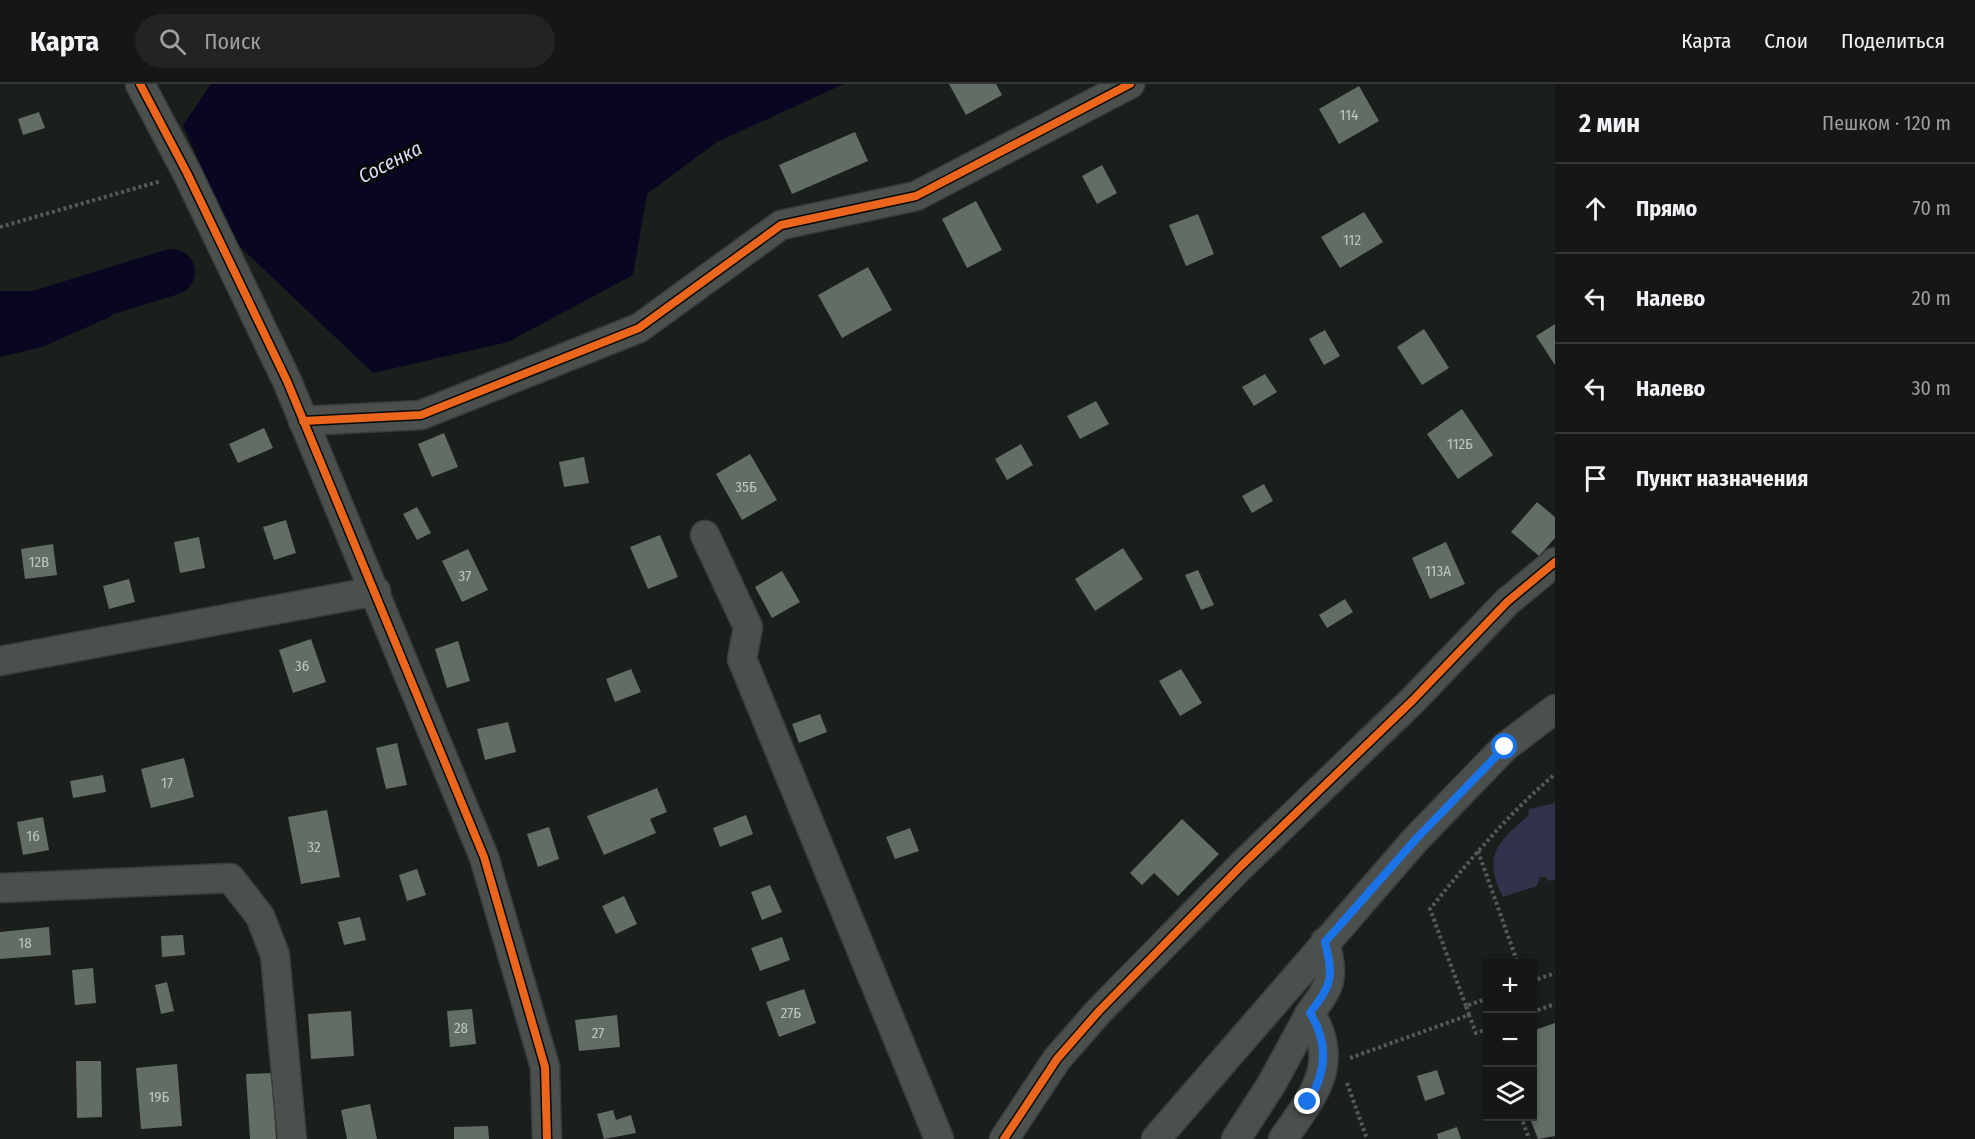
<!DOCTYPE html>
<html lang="ru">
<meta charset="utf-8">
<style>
:root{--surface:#141715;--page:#212422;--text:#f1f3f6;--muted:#9d9fa0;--line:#333634}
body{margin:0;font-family:"Fira Sans Condensed",sans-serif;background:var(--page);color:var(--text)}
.controls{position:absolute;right:18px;bottom:18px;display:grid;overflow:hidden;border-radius:0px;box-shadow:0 3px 9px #0003}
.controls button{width:54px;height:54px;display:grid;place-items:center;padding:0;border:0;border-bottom:2px solid var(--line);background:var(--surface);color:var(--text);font:30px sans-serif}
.stop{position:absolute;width:18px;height:18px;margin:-14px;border:4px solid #1a73e8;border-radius:50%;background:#fff}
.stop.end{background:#1a73e8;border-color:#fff;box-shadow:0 2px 6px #0008}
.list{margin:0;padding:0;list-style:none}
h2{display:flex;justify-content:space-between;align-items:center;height:78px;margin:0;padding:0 24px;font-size:26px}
h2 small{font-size:20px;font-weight:400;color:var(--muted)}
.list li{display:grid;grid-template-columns:39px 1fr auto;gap:18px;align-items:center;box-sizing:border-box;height:90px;padding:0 24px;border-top:2px solid var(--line)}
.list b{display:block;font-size:22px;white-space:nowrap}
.list em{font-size:20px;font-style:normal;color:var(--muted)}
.icon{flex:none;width:33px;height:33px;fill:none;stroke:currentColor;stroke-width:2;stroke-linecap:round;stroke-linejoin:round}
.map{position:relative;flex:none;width:1555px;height:1055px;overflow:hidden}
header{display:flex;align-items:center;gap:36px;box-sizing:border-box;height:84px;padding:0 30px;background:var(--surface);border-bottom:2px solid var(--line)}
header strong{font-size:28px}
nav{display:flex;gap:33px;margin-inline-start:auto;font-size:21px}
.search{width:420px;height:54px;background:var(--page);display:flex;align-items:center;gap:15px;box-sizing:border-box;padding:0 21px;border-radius:33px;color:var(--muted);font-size:22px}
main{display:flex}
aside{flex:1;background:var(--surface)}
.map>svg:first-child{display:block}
</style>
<header>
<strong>Карта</strong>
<div class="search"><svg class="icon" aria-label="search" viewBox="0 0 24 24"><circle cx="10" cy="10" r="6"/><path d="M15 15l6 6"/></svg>Поиск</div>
<nav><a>Карта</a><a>Слои</a><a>Поделиться</a></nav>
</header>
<main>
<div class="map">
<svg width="1555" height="1055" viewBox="0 0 1555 1055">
<rect width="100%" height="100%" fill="#1a1f1c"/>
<path fill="#303349" d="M1555,719V795L1549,797L1545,793H1540L1537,802L1503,813C1482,772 1497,758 1528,732L1529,725Z"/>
<path fill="#080621" d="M211,0H844L717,58L647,110L633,191L508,258L373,289L233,156L183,41Z
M130,189L133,207L110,233L42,263L0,273V207H55Z"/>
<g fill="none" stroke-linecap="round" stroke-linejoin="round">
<path stroke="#080621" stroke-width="46" d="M0,241L172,188"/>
</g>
<path fill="#626d66" d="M949,0H996L1002,11L966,31Z
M1359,2L1379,37L1339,60L1319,25Z
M39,28L45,44L23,51L18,35Z
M855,48L868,77L792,110L779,81Z
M1102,81L1117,109L1097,120L1082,92Z
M976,117L1002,166L967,184L942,135Z
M1364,128L1383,158L1340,184L1321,153Z
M1198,130L1214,170L1186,182L1169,141Z
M868,183L892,226L842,254L818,211Z
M1555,240V281L1536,252Z
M1424,245L1449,284L1422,301L1397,263Z
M1325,246L1340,272L1324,281L1309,255Z
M1265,290L1277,308L1254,322L1242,303Z
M1096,317L1109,340L1080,355L1067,332Z
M1462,325L1493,371L1458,395L1427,350Z
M264,344L273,364L238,379L229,360Z
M444,349L458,383L432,393L418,360Z
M1021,360L1033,381L1007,396L995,375Z
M750,370L777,416L742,436L716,390Z
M584,373L589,399L564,403L559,378Z
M1264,400L1273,417L1252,429L1242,412Z
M1537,418L1555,433V454L1539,472L1511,448Z
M417,423L431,449L417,456L403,430Z
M286,436L296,469L274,476L263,443Z
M660,451L678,493L648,505L630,463Z
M199,453L205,484L180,489L174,458Z
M1446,458L1465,500L1430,515L1412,474Z
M53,460L57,491L25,495L21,465Z
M1123,464L1143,495L1095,527L1075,495Z
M468,465L488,506L462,518L442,477Z
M1198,486L1214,521L1201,526L1185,491Z
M782,487L800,518L772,534L755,503Z
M129,495L135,518L109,525L103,502Z
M1345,515L1353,528L1327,544L1319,531Z
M311,555L326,598L293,609L279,566Z
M458,557L470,597L447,604L435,565Z
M631,585L641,608L615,618L606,595Z
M1181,585L1202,619L1180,632L1159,597Z
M820,630L827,648L799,659L792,640Z
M508,638L516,668L485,676L477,645Z
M397,659L407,701L386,705L376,664Z
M184,674L194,713L151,724L141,685Z
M103,691L106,708L73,714L70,697Z
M657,704L667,728L650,735L656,749L604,771L587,732Z
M327,726L340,793L301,800L288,733Z
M746,731L753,750L720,763L713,744Z
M43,733L49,766L23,771L17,738Z
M1182,735L1219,770L1178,812L1154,789L1142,801L1130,789Z
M549,743L559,775L538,783L527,750Z
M910,744L919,767L895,775L886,753Z
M417,785L426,811L407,817L399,791Z
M770,801L782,828L762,836L751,808Z
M624,812L637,840L616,850L602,822Z
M360,833L366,856L344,861L338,838Z
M49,843L51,871L0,875V848Z
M183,851L185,871L162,873L161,852Z
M782,853L790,876L760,887L751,864Z
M93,884L96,919L75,921L72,886Z
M167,898L174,927L161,930L155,901Z
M804,905L816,939L779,953L766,918Z
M472,925L476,960L450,963L447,927Z
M351,927L354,972L311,975L308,930Z
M617,931L620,963L579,967L575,936Z
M1555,939V1052L1538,1055L1529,1032H1532V947Z
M76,977H101L102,1033L77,1034Z
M177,980L182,1042L141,1045L136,984Z
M1437,986L1445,1010L1425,1017L1417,992Z
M272,989L276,1055H250L246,990Z
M370,1020L377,1055H347L341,1026Z
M613,1026L616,1036L631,1031L636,1049L604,1055L597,1030Z
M488,1042L489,1055H454V1043Z
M1457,1043L1461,1055H1438L1437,1050Z"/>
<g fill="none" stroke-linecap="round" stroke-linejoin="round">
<defs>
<path id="minor" d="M140,0L187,89L287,297L484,773L545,983L547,1055
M303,337L421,331L639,244L781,141L916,112L1130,0
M705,451L748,543L742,575L939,1055
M0,577L376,507
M0,804L230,794L260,832L275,871L292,1055
M1004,1055L1057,975L1099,927L1241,782L1413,616L1507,518L1555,478
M1156,1055L1416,755L1505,663L1555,625
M1236,1055L1271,1001L1310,929
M1283,1055C1312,1013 1342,980 1310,929C1332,900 1334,894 1325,858"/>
</defs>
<use href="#minor" stroke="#383d39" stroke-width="31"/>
<path stroke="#575a58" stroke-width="4" stroke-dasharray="3 3" stroke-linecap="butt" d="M0,143L161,97
M1478,767L1518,880
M1532,897L1555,889
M1466,922L1430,825C1469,777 1508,730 1555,690
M1532,928L1555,920
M1469,931L1466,922L1488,914
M1350,974L1469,931L1476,949L1488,945
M1347,999L1367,1055
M1521,1032L1529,1055"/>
<use href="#minor" stroke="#4c504d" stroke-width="28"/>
<defs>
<path id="cycleway" d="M140,0L187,89L287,297L484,773L545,983L547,1055
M303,337L421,331L639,244L781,141L916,112L1130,0
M1004,1055L1057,975L1099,927L1241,782L1413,616L1507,518L1555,478"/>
</defs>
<use href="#cycleway" stroke="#060a07" stroke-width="11"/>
<use href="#cycleway" stroke="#eb651d" stroke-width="8"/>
</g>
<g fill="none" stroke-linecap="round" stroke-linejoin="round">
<path stroke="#1a73e8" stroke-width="8" d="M1308,1018C1327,988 1329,959 1310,929C1332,900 1334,894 1325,858L1416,755L1505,663"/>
</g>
<g text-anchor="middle" stroke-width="6" stroke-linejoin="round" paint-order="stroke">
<g font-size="15" fill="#bec6c1">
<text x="1349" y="36">114</text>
<text x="1352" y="161">112</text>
<text x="1460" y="365">112Б</text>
<text x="746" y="408">35Б</text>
<text x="39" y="483">12В</text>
<text x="1438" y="492">113А</text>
<text x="465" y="497">37</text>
<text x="302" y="587">36</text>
<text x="167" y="704">17</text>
<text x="33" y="757">16</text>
<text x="314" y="768">32</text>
<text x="25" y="864">18</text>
<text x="791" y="934">27Б</text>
<text x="461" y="949">28</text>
<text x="598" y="954">27</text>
<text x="159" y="1018">19Б</text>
</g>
<g font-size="20" font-style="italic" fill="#d8dcf7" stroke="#060a07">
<text transform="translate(390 78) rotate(-27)" y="7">Сосенка</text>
</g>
</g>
</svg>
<div class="controls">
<button>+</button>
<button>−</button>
<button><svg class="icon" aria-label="layers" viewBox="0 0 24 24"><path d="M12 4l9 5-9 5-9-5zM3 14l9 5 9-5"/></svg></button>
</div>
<div class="stop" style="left:1505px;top:663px"></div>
<div class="stop end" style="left:1308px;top:1018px"></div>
</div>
<aside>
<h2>2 мин<small>Пешком · 120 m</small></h2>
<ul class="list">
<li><svg class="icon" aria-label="ahead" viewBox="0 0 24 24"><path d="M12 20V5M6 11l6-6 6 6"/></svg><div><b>Прямо</b></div><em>70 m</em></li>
<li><svg class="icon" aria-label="left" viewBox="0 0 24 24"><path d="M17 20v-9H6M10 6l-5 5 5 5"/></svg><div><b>Налево</b></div><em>20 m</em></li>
<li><svg class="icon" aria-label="left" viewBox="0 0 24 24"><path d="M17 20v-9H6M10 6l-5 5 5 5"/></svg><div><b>Налево</b></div><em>30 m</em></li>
<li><svg class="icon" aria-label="arrive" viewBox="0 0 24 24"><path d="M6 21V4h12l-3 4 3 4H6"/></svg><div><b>Пункт назначения</b></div></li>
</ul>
</aside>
</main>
